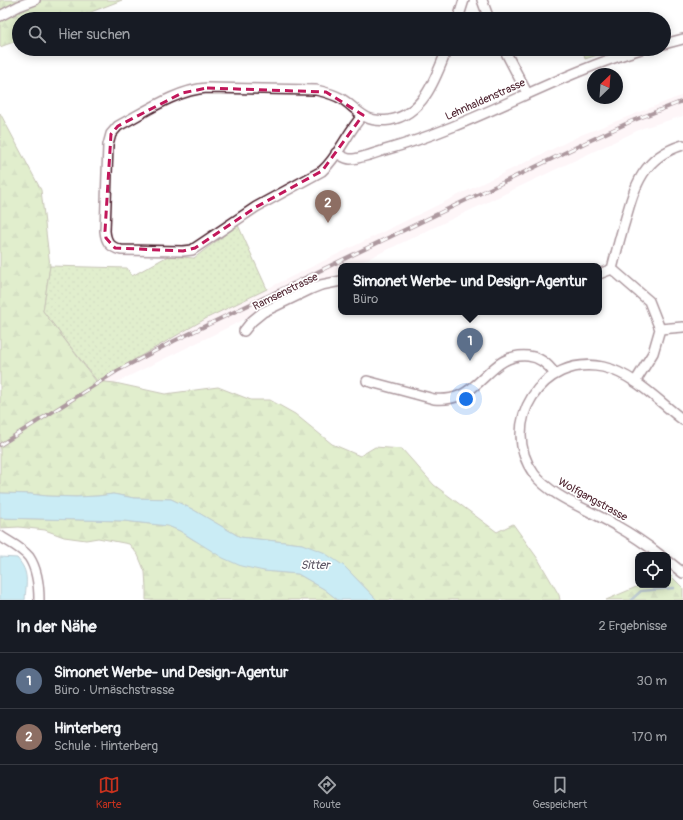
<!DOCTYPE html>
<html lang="de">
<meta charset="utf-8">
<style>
:root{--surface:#171b24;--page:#20242c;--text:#f1f3f6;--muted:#9ea1a6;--line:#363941;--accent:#c8321e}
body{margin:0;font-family:Pangolin,sans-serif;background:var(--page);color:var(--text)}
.controls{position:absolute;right:12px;bottom:12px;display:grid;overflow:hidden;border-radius:8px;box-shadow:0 2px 10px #0003}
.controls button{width:36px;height:36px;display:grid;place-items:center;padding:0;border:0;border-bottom:1px solid var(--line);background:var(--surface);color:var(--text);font:20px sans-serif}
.compass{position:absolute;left:587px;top:68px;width:36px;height:36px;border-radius:50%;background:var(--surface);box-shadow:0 2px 10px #0003;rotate:25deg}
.you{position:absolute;left:466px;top:399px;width:14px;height:14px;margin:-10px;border:3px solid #fff;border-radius:50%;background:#1a73e8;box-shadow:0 0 0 6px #1a73e833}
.badge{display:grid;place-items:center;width:26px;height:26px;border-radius:50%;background:var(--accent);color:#fff;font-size:13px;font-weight:700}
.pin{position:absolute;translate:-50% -33px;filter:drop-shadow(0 1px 2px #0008)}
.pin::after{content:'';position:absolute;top:21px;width:14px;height:12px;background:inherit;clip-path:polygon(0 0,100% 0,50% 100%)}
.popup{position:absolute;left:338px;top:263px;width:264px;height:52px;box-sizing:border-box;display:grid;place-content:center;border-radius:8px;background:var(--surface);filter:drop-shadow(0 1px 3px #0005);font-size:13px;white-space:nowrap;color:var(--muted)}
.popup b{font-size:15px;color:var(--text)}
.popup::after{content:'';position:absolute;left:50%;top:100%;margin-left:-8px;border:8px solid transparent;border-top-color:var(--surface)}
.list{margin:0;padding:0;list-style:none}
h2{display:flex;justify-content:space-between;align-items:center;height:52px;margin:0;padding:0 16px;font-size:17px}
h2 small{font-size:13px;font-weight:400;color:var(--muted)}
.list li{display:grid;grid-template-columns:26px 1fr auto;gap:12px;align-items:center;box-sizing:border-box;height:56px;padding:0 16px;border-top:1px solid var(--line)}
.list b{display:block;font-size:15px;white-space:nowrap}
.list p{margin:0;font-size:13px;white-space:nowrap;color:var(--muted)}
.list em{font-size:13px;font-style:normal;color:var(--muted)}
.icon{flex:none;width:22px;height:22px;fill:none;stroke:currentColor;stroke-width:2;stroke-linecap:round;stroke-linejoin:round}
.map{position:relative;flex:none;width:683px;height:600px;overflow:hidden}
.search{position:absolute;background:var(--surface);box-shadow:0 2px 10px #0003;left:12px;right:12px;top:12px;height:44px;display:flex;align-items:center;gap:10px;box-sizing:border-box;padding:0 14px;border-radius:22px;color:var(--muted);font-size:15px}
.sheet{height:164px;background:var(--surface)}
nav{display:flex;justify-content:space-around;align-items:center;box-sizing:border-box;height:56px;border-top:1px solid var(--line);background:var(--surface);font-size:11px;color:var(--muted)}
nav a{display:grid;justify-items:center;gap:2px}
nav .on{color:var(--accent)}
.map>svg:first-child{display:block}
</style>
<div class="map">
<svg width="683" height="600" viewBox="0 0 683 600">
<defs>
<pattern id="forest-firs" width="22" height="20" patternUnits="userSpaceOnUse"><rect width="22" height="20" fill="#bcd991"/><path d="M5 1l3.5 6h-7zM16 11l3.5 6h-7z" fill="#a3ba7d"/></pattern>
<pattern id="garden-dots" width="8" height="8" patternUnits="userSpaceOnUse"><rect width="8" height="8" fill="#bcd991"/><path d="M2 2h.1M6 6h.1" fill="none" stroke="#a3ba7d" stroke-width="1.8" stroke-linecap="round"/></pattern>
</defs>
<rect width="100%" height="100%" fill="#fff"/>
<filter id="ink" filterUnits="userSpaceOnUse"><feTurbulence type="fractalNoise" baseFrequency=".025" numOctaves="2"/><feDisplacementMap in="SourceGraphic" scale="8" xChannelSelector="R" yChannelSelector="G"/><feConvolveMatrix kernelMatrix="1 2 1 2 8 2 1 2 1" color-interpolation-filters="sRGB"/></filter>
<g filter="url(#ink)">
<path fill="#fcebf0" d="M683,95V116L643,128L353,266H341V272L115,383L97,381L207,318L581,135Z"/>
<path fill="url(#forest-firs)" stroke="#837c5e" d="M0,0H122L73,19H19V40L0,47Z
M0,113L41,190L50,266L43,311L96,381L115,383L165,394L218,387L251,400H270L295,414L332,444L360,456L375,447L402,449L434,485L497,532L513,524L538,559L559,595L560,600H377L344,566L302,544L240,537L192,509L171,499L134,498L113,494L98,496L76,497L46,496L31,494L0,493Z
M0,518L124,521L168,526L180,531L194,540L264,571L298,574L324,589L338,600H146V588L145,572L138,555L129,544L98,538L86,540L64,537L45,530L19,527L0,528Z
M670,575L683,588V600H606L641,585H668V576Z"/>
<path fill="url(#garden-dots)" stroke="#837c5e" d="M583,49H616L585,59Z
M238,225L267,289L207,318L97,381L43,311L50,266L127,268L132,276L168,256L194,258Z"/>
<path fill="#89d6e8" stroke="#708d9c" d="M0,493L31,494L46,496L76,497L98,496L113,494L134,498L171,499L192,509L240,537L302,544L323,552L344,566L377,600H338L324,589L298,574L264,571L241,566L223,558L180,531L168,526L124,521L0,518Z
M0,557L17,558C30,573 26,582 25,600H0Z"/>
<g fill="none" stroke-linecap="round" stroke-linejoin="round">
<path stroke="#708d9c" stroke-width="2.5" d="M631,600L641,591L674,588"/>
<defs>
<path id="minor" d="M482,0L489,19
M0,16L19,6L35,0
M458,19L464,0
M664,44L683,39
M504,49L527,93
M363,115C347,132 339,156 322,171L256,207L192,250L183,251L121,250C110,247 106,242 105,231L108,145L111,134L118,126C145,112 176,90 207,88L316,90C325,92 333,94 342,99C350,104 357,112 366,117C373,121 382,121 390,120C424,114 436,77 447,49
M336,153C340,155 346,159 350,159C356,160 378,152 385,150C473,126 552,76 641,49
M599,274L612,269
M660,329L683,327
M244,331L252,321L263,312L311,289L321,285L341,281
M367,381L434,399C443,400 452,399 461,395C486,383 496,353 528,356C540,357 548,364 555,374
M635,382L653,353L660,329L649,301L612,269C616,253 620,237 625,221C635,185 643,157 683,145
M0,536C9,542 22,548 29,557C37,569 39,585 39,600
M660,555C646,544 631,534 615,525C590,510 551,497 534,474C498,424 542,354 603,367C634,374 658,401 683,420
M668,561L683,573"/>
</defs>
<use href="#minor" stroke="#4a1f2b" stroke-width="12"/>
<use href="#minor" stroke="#fff" stroke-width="9"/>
<defs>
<path id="rail" d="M0,445L117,371L174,341L591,140L632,121L683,101"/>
</defs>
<use href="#rail" stroke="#4a1f2b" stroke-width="4"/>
<use href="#rail" stroke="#fff" stroke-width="2.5" stroke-dasharray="8" stroke-linecap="butt"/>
</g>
</g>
<path d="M0 0H683V600H0ZM207,88L326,92L363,115L322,171L256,207L195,248L183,251L115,248L106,238L105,231L111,134L118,126L182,93Z" fill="#fff" fill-opacity=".55" fill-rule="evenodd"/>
<path fill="none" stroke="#c2185b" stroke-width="3" stroke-dasharray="8 5" stroke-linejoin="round" d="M207,88L326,92L363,115L322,171L256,207L195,248L183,251L115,248L106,238L105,231L111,134L118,126L182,93Z"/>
<g text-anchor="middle" stroke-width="3.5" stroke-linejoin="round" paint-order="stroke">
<g font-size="11" fill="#4a1f2b" stroke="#fff">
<text transform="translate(485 99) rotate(-24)" y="4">Lehnhaldenstrasse</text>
<text transform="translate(285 291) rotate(-26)" y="4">Ramsenstrasse</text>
<text transform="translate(593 499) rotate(29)" y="4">Wolfgangstrasse</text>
</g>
<g font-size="12" font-style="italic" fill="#5d5664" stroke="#fff">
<text x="315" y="569">Sitter</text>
</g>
</g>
</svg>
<div class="controls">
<button><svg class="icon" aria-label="locate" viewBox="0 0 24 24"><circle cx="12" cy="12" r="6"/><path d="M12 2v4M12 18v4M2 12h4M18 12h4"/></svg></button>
</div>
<svg class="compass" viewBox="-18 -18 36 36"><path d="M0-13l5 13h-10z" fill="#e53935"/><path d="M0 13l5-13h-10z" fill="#9ea1a6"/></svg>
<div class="you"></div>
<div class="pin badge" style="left:470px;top:361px;background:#5c6f8a">1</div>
<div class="popup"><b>Simonet Werbe- und Design-Agentur</b>Büro</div>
<div class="pin badge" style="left:328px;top:223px;background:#8d6e63">2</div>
<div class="search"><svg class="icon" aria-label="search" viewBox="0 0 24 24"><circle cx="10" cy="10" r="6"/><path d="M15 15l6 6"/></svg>Hier suchen</div>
</div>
<section class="sheet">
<h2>In der Nähe<small>2 Ergebnisse</small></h2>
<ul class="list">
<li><span class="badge" style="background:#5c6f8a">1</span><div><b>Simonet Werbe- und Design-Agentur</b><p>Büro · Urnäschstrasse</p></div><em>30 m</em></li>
<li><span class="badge" style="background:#8d6e63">2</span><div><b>Hinterberg</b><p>Schule · Hinterberg</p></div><em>170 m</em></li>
</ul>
</section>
<nav>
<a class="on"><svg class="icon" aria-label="map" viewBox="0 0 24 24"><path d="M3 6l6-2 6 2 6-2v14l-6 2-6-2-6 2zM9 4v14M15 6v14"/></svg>Karte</a>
<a><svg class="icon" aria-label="directions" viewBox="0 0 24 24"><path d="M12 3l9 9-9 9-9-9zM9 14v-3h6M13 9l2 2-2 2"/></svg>Route</a>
<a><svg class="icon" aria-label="saved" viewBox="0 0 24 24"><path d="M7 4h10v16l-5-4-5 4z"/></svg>Gespeichert</a>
</nav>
